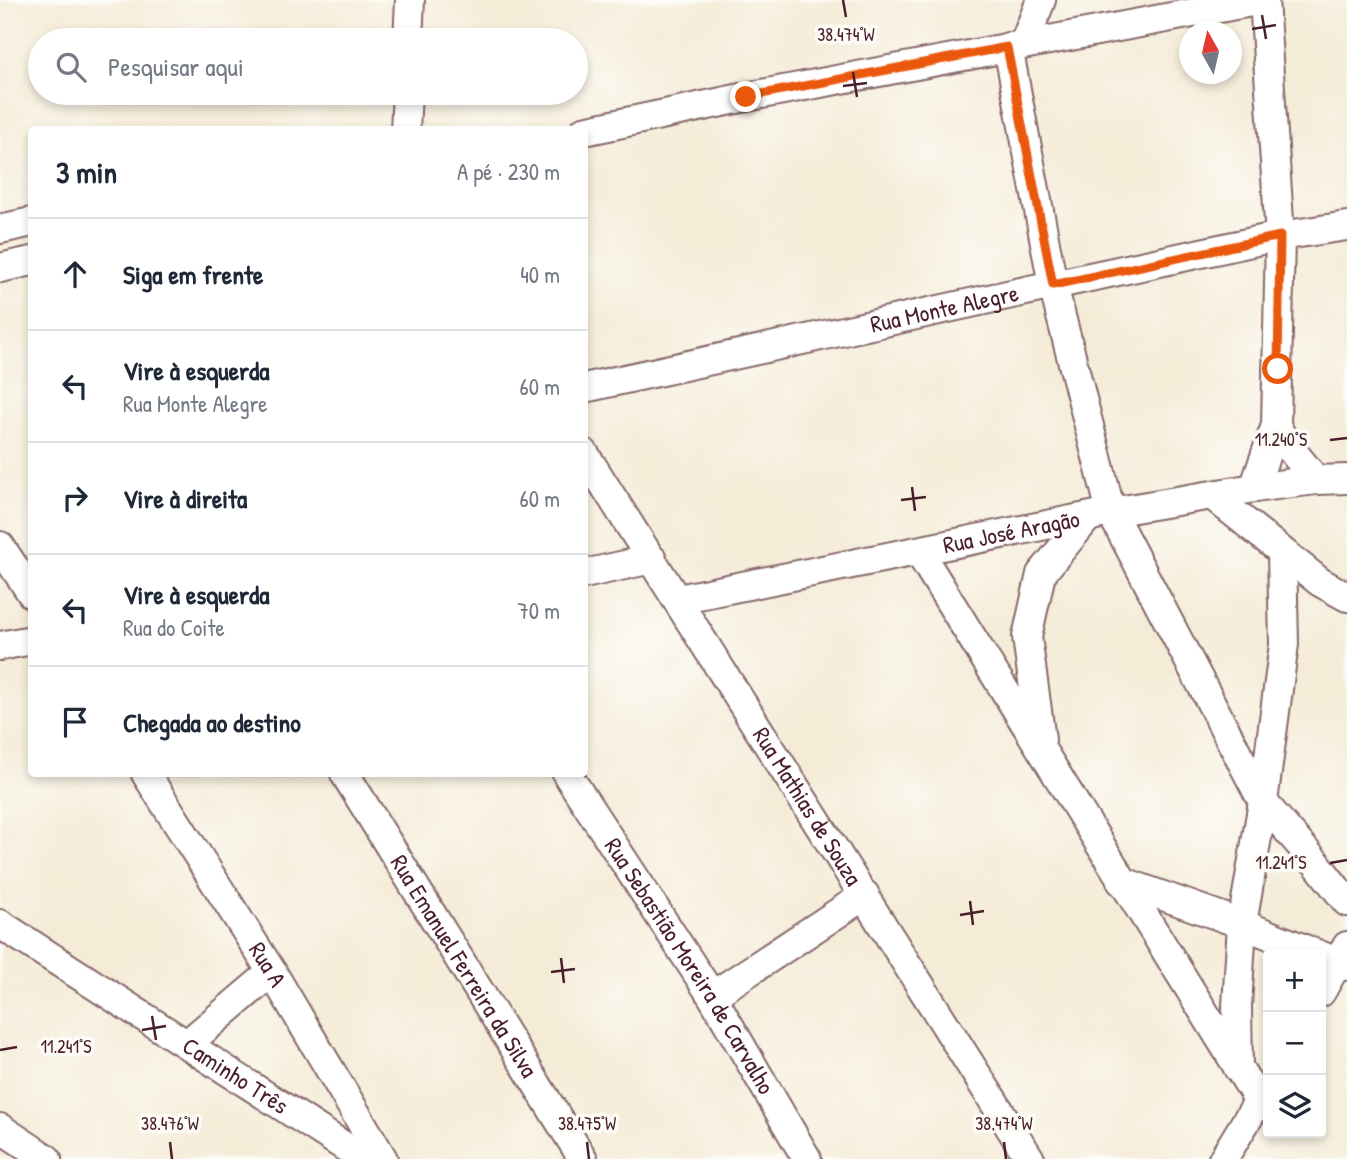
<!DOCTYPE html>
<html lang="pt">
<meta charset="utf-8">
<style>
:root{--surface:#fff;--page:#f6f6f7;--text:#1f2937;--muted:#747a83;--line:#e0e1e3}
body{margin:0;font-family:"Patrick Hand",sans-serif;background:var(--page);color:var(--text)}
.controls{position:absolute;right:21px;bottom:21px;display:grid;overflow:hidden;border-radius:7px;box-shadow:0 4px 10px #0003}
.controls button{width:63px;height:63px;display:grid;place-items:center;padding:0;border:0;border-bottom:2px solid var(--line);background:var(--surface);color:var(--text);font:35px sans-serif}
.compass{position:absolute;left:1179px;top:21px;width:63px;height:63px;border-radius:50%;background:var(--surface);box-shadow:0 4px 10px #0003;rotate:352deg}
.stop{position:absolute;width:21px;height:21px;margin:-16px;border:5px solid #ea580c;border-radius:50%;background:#fff}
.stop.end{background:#ea580c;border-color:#fff;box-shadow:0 2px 7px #0008}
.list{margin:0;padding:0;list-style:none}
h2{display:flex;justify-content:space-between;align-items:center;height:91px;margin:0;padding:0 28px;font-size:30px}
h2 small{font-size:23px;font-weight:400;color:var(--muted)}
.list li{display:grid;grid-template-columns:46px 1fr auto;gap:21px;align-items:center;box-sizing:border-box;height:112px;padding:0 28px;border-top:2px solid var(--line)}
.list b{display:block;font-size:26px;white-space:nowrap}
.list p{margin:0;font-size:23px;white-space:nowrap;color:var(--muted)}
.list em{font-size:23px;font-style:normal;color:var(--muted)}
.icon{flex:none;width:38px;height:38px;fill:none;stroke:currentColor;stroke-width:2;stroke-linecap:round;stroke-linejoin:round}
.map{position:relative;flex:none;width:1347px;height:1159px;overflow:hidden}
.search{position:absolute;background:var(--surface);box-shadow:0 4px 10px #0003;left:28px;top:28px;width:560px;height:77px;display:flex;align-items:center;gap:18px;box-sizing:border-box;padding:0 24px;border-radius:38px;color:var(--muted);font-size:26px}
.panel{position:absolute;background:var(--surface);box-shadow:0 4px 10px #0003;left:28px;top:126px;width:560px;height:651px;border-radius:7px}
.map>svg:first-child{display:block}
</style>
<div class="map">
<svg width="1347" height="1159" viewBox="0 0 1347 1159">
<rect width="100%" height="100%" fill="#fdfcf7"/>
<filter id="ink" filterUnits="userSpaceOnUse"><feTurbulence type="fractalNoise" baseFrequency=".0143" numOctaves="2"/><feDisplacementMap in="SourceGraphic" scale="14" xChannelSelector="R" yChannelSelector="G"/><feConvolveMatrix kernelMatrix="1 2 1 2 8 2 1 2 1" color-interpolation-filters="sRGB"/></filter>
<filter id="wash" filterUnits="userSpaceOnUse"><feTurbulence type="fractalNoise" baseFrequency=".00686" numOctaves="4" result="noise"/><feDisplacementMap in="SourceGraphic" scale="28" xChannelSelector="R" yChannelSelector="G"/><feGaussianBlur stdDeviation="1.57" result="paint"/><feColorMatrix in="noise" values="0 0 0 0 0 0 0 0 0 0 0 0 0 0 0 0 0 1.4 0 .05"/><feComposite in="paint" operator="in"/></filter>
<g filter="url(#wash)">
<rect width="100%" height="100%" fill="#f5ecd8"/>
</g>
<g filter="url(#ink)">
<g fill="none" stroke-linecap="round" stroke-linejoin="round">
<defs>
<g id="street">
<path d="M1264,0L1280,236L1276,425L1284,441L1316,480"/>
<path d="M408,40L410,0"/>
<path d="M1024,44L1041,0"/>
<path d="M1008,47L1053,285L1111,512L1263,802L1317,864L1347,902"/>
<path d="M405,130L407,93"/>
<path d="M584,131L746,97L1262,0"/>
<path d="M0,229L32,222"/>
<path d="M0,268L32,261"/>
<path id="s1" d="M584,388L1053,285L1280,236L1347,226"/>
<path id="s2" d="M584,453L1030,1159"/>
<path d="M1254,488L1276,425"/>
<path d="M1213,496L1320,582L1347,597"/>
<path d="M0,546L32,594"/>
<path d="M919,552L1259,1101"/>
<path d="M584,574L652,559"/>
<path id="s3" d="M678,599L1111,512L1254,488L1316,480L1347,479"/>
<path d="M0,646L32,640"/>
<path d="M1041,740L1027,637L1041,574L1088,517"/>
<path id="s4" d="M146,774L272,972L383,1159"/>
<path id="s5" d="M345,774L583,1159"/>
<path id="s6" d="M567,774L712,996L807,1159"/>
<path d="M1121,881L1242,924L1347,966"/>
<path id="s7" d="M0,924L364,1159"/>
<path d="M1321,992L1347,946"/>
<path d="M712,996L865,895"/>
<path d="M187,1044L272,972"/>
<path d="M1238,1068L1237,1006L1242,924L1263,802L1284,644L1282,553"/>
<path d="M0,1128L47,1159"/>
<path d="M1223,1159L1267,1087"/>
</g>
</defs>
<use href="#street" stroke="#866768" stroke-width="32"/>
<use href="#street" stroke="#fff" stroke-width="28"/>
</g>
</g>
<g fill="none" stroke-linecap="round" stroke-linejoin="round" filter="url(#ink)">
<path stroke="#ea580c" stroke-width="9" d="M746,97L1007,47L1053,285L1280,236L1278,369"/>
</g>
<path fill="none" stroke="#4a1f2b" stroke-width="2.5" d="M843,0L846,17M1262,15L1266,39M1252,29L1276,25M853,72L857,97M843,86L867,83M1330,440L1347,438M912,487L915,511M901,500L926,497M1330,863L1347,860M970,901L973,925M960,915L984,911M561,958L564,983M551,972L575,969M152,1016L156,1040M142,1030L166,1026M0,1050L17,1047M170,1142L172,1159M587,1142L589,1159M1004,1142L1006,1159"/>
<g text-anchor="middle" stroke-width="7" stroke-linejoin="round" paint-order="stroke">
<g font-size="24" fill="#4a1f2b" stroke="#fdfcf7">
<text dy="8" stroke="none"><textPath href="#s1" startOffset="369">Rua Monte Alegre</textPath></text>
<text dy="8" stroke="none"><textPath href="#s3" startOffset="340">Rua José Aragão</textPath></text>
<text dy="8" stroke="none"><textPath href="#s2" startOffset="418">Rua Mathias de Souza</textPath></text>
<text dy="8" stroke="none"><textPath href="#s4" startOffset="226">Rua A</textPath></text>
<text dy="8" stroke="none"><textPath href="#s6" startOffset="228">Rua Sebastião Moreira de Carvalho</textPath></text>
<text dy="8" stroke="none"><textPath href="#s5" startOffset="226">Rua Emanuel Ferreira da Silva</textPath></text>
<text dy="8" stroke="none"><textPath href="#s7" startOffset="280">Caminho Três</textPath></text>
</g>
</g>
<g font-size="18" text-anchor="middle" fill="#4a1f2b" stroke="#fdfcf7" stroke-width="7" stroke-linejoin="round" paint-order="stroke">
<text x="846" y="41">38.474°W</text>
<text x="1281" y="446">11.240°S</text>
<text x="1281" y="869">11.241°S</text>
<text x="66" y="1053">11.241°S</text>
<text x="170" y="1130">38.476°W</text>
<text x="587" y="1130">38.475°W</text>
<text x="1004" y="1130">38.474°W</text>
</g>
</svg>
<div class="controls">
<button>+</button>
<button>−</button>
<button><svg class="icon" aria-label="layers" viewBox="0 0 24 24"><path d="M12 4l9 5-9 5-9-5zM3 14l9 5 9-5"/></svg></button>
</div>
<svg class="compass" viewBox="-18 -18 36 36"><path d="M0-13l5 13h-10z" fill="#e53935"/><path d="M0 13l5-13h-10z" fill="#747a83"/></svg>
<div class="stop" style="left:1278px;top:369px"></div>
<div class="stop end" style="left:746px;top:97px"></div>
<div class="search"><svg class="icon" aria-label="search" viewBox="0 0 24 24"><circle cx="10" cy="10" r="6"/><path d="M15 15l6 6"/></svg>Pesquisar aqui</div>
<section class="panel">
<h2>3 min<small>A pé · 230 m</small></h2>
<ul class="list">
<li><svg class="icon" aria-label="ahead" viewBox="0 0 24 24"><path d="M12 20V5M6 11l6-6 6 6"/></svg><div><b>Siga em frente</b></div><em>40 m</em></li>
<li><svg class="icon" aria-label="left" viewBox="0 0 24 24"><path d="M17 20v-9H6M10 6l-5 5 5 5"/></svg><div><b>Vire à esquerda</b><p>Rua Monte Alegre</p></div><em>60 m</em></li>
<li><svg class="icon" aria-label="right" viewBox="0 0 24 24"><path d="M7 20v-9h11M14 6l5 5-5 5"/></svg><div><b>Vire à direita</b></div><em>60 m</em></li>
<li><svg class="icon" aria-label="left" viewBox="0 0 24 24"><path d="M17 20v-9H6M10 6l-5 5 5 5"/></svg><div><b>Vire à esquerda</b><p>Rua do Coite</p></div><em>70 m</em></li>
<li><svg class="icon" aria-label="arrive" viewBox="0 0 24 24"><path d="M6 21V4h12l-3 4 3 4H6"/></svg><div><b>Chegada ao destino</b></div></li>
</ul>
</section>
</div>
